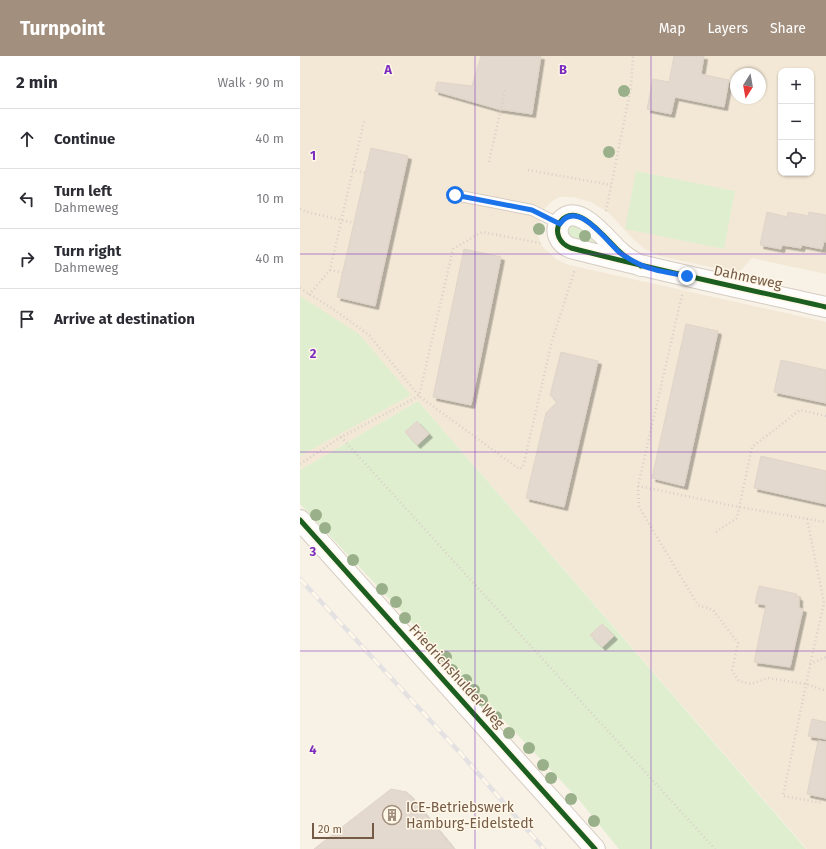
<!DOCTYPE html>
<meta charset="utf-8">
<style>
:root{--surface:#fff;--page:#f2f2f3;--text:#2b2b33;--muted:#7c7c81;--line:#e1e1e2;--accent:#a28f7e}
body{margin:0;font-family:"Fira Sans",sans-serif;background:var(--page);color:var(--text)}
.controls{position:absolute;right:12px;top:12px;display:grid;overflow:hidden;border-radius:8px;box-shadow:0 1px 3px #0004}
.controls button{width:36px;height:36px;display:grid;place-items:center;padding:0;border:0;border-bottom:1px solid var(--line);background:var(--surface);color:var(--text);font:20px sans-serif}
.compass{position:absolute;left:430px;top:12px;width:36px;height:36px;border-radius:50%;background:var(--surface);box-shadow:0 1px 3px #0004;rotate:191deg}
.scale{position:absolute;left:12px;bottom:10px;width:62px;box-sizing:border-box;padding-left:4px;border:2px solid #755a46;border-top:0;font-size:11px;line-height:14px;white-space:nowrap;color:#755a46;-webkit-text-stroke:3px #fff7e7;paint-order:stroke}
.stop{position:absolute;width:12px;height:12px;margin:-9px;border:3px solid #1a73e8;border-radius:50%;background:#fff}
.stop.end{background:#1a73e8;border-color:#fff;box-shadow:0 1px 4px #0008}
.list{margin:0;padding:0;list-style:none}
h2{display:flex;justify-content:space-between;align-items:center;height:52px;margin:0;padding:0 16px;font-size:17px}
h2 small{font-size:13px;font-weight:400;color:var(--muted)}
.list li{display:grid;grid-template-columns:26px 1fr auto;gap:12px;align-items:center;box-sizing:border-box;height:60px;padding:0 16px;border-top:1px solid var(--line)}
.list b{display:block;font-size:15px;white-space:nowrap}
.list p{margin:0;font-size:13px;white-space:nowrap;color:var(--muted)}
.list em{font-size:13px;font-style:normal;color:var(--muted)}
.icon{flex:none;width:22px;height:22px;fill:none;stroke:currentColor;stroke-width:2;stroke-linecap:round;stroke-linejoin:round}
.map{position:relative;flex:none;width:526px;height:793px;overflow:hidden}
header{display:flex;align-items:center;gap:24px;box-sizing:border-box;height:56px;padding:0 20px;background:var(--accent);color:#fff}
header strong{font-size:19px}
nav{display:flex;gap:22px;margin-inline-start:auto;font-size:14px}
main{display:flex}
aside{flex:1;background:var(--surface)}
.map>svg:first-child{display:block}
</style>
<header>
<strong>Turnpoint</strong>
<nav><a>Map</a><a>Layers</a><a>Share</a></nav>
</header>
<main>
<aside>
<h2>2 min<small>Walk · 90 m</small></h2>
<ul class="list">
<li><svg class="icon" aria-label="ahead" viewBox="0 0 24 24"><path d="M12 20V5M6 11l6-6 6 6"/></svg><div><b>Continue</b></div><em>40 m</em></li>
<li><svg class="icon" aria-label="left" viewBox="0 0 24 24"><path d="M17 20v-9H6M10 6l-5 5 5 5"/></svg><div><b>Turn left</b><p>Dahmeweg</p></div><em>10 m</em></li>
<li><svg class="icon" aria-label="right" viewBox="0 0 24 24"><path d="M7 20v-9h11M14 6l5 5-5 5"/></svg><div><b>Turn right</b><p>Dahmeweg</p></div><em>40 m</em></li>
<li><svg class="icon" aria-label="arrive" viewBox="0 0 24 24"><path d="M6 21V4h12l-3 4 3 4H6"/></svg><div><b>Arrive at destination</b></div></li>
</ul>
</aside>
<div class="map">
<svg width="526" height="793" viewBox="0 0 526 793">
<defs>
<filter id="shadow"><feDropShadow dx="3.5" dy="3.5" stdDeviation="0" flood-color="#0004"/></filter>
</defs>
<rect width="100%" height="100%" fill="#f7f1e6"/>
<path fill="#f3e8d6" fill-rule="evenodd" d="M0,0H526V218L452,202L438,217L360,200L345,193L333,183L309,157L291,146L273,141H259L251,146L245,152L238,170V180L242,190L257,204L269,209L526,266V793H507L118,345L0,414ZM481,15H511V117H481ZM436,18H460V42H436Z"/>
<path fill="#e0eed0" d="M336,115L435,135L424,193L325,173Z
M277,168L301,190L273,185L267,177L270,170Z
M0,240L59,278L111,339L0,400Z
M118,345L506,793H319L280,745L0,448V414Z"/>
<path fill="#e3d9ce" stroke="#e0d4c8" filter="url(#shadow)" d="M181,0H241L232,58L198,53L135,35L137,26L172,30Z
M374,0H404L401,18L429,24L424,51L375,41L371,58L347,53L353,23L369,26Z
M71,92L108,100L75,250L37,241Z
M467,156L487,161L488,156L508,160L509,156L526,159V186L524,185L522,193L502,189L501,192L482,189L481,193L460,189Z
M164,193L201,201L171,349L133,341Z
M386,268L418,275L384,430L352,422Z
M261,296L298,305L264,451L226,442L246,357L257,346L250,339Z
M481,304L526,314V347L474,336Z
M117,365L129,378L117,389L105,376Z
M461,400L526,415V448L454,432Z
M459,530L497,538L496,541H499V552L503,553L490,611L454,606L466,549L455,547Z
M302,568L314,580L302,591L290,579Z
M512,663L526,666V683L508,680Z
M518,685L526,686V742L507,738Z
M91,733L107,736L154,793H14Z"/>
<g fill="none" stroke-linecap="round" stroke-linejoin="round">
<defs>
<path id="lane" d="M155,139L232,154L260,168"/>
<path id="street" d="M341,210C334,206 326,202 320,196C308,186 278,144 261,165C253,176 260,188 271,192C356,214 441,232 526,251
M0,464L295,793"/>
</defs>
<use href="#lane" stroke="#d6ccc2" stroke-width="12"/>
<use href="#street" stroke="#d6ccc2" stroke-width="22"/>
<path stroke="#d7d0c8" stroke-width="2.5" stroke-dasharray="1 3" stroke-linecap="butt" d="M189,106L205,34
M52,114L65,117
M228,114L311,129
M0,153L7,156L54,167
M306,155L331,31L333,0
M30,214L43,217
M0,232L36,255L69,279L119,340L219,413L223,411L252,285L275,213
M9,239L30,214L64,65
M382,239L338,430L439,451L526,466
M41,381L415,793
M0,408L41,381L119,340L153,193L182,176L240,187
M338,430L339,451L398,549L413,554L438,587L432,615L439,625L451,628L468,622L506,628L526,635
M507,463L524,547L510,609L483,740L522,747
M416,476L437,462L452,391L500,354L526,360
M510,608L526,601"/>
<use href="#lane" stroke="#fefdfb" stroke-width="10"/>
<use href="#street" stroke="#fefdfb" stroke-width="20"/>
<defs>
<path id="rail" d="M0,523L163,700L244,793"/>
</defs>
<use href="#rail" stroke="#e4e1e3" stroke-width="4.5"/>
<use href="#rail" stroke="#fff7e7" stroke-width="3" stroke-dasharray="9" stroke-linecap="butt"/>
<defs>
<path id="cycleway" d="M341,210C334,206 326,202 320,196C308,186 278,144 261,165C253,176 260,188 271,192C356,214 441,232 526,251
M0,464L295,793"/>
</defs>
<use href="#cycleway" stroke="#fff7e7" stroke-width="8"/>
<use href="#cycleway" stroke="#1b5e20" stroke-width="5"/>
</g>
<g fill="#99b08a">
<circle cx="324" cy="35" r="6"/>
<circle cx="309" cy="96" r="6"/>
<circle cx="239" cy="173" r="6"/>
<circle cx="285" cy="180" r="6"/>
<circle cx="16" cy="459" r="6"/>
<circle cx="25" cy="472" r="6"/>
<circle cx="53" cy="504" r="6"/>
<circle cx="82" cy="533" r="6"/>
<circle cx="96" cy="546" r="6"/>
<circle cx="105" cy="562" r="6"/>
<circle cx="146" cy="601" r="6"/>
<circle cx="152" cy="614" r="6"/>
<circle cx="166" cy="624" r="6"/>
<circle cx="174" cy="634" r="6"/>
<circle cx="182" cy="644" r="6"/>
<circle cx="196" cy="661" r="6"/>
<circle cx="209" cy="677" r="6"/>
<circle cx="229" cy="692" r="6"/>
<circle cx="243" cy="709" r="6"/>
<circle cx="251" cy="722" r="6"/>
<circle cx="271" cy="743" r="6"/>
<circle cx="294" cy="765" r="6"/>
</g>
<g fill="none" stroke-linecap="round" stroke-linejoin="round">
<path stroke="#1a73e8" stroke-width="5" d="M155,139L232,154L260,168C277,142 307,186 320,197C326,201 332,205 339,208C352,215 372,217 387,220"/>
</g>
<path fill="none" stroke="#7b2cbf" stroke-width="1" stroke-opacity="0.55" d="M175,0V793M351,0V793M0,198H526M0,396H526M0,595H526"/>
<defs>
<symbol id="building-ring" viewBox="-11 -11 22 22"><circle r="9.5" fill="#fff7e7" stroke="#a28f7e" stroke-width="1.5"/><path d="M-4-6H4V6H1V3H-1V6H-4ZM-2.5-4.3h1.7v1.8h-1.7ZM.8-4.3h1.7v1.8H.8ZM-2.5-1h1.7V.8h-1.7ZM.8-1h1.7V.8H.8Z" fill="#a28f7e"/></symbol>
</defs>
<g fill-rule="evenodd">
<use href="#building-ring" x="81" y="748" width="22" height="22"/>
</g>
<g text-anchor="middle" stroke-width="3" stroke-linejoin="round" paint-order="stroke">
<g font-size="14" fill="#755a46" stroke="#fff7e7">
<text transform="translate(448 221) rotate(12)" y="5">Dahmeweg</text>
<text transform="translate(157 620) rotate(48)" y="5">Friedrichshulder Weg</text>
</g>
<g font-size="14" fill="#755a46" stroke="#fff7e7" text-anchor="start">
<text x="106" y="756">ICE-Betriebswerk<tspan x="106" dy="16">Hamburg-Eidelstedt</tspan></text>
</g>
</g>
<g font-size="13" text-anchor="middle" font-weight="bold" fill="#7b2cbf" stroke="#fff7e7" stroke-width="3" stroke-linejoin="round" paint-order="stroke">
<text x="88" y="18">A</text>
<text x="263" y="18">B</text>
<text x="13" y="104">1</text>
<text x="13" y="302">2</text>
<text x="13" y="500">3</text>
<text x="13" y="698">4</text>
</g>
</svg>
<div class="controls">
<button>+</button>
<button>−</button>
<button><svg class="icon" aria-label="locate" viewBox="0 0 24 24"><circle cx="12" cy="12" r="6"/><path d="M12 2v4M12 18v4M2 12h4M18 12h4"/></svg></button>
</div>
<svg class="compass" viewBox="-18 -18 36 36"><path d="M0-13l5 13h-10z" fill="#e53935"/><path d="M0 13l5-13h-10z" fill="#7c7c81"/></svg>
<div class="scale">20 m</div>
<div class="stop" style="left:155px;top:139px"></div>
<div class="stop end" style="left:387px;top:220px"></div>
</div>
</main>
